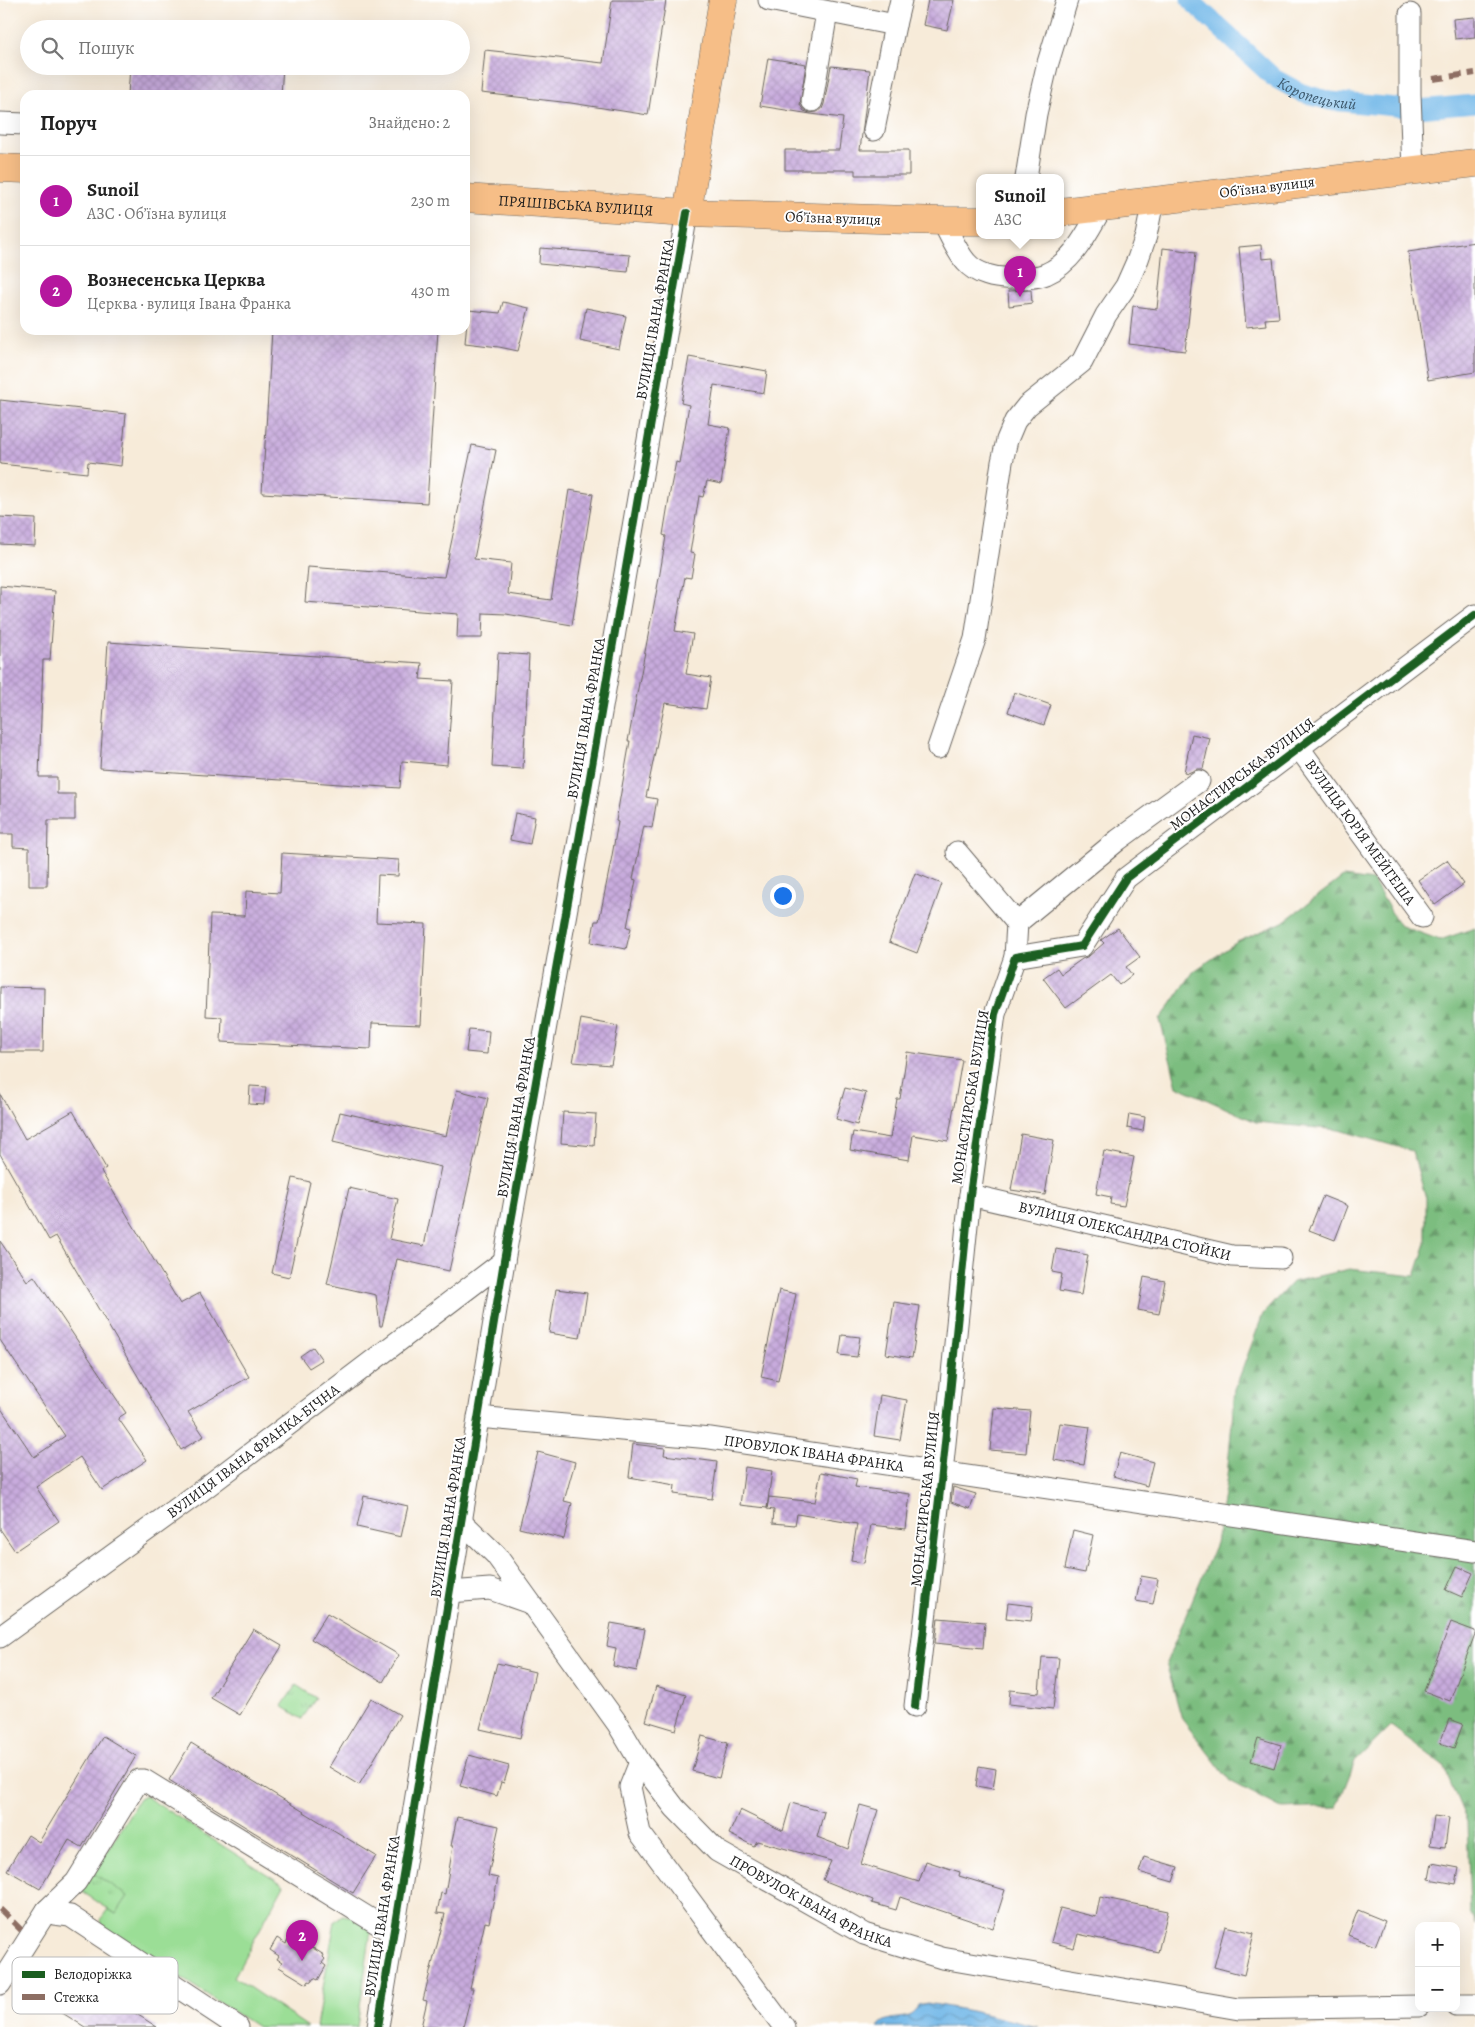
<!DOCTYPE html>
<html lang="uk">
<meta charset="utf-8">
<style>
:root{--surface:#fff;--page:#f6f6f6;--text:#222;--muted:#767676;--line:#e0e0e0;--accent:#b5179e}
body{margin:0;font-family:Alegreya,serif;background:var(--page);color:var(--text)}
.controls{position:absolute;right:15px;bottom:15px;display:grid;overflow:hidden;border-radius:10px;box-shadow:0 5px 20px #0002}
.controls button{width:45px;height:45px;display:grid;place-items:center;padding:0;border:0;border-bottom:1px solid var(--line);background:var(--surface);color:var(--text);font:25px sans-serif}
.you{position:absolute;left:782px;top:895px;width:18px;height:18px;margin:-12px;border:4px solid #fff;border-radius:50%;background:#1a73e8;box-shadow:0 0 0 8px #1a73e833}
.badge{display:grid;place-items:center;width:32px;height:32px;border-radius:50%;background:var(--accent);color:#fff;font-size:16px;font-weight:700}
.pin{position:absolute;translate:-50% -41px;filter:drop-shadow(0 1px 2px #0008)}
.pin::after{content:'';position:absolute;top:26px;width:18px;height:15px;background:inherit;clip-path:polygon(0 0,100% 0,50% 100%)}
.popup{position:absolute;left:976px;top:174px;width:88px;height:65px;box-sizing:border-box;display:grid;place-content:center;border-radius:10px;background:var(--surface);filter:drop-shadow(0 1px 4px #0005);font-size:16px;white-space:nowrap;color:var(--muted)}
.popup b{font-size:19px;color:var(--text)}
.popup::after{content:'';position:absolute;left:50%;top:100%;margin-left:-10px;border:10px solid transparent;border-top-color:var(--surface)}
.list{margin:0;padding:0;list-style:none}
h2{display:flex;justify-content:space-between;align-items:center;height:65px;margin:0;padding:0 20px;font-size:21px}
h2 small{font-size:16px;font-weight:400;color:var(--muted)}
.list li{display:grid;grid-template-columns:32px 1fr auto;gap:15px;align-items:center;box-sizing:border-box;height:90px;padding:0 20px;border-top:1px solid var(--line)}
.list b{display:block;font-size:19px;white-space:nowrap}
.list p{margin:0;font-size:16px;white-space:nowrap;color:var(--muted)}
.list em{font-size:16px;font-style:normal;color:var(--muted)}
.icon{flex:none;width:28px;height:28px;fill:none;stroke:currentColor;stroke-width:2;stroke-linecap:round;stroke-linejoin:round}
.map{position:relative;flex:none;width:1475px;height:2027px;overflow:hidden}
.search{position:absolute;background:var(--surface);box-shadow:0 5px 20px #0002;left:20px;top:20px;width:450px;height:55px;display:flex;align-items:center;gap:12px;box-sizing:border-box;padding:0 18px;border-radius:28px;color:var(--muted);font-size:19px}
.panel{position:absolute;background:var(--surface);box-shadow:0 5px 20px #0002;left:20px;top:90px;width:450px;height:245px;border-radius:15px}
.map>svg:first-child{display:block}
</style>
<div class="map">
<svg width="1475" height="2027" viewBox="0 0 1475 2027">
<defs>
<pattern id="forest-firs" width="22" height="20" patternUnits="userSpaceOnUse" patternTransform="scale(1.25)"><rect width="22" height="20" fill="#7cbd7f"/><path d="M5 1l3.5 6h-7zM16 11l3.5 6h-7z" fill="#659967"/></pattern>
<pattern id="park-tufts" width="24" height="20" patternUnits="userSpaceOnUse" patternTransform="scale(1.25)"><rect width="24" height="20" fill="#9bde96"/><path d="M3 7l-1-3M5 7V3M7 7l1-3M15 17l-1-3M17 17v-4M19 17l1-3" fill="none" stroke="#85be81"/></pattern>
<pattern id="water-waves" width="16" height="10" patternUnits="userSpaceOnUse" patternTransform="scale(1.25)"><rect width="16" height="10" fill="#71b7e8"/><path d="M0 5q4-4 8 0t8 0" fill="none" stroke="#5c94bb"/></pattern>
<pattern id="building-cross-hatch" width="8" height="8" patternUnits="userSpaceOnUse" patternTransform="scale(1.25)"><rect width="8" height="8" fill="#c8abdd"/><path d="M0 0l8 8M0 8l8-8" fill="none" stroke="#ab93bd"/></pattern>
</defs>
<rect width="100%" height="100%" fill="#fff"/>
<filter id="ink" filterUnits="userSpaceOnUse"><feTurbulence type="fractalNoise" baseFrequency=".02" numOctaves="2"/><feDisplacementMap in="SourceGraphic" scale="10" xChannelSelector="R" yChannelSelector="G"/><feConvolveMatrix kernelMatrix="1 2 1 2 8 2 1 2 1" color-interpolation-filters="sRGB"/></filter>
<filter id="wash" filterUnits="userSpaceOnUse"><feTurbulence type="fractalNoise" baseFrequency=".0096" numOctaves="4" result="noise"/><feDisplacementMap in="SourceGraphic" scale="20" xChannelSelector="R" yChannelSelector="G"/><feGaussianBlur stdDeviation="1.12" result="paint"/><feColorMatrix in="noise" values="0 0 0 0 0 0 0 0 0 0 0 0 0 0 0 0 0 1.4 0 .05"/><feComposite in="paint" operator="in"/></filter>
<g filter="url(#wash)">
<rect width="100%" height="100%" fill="#f7ebd9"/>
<path fill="#9bde96" stroke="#5c7d59" d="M145,1796L284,1885L234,1977L308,2027H257L101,1926L100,1920L108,1909L116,1914L93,1873L139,1799Z
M342,1915L350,1916L371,1930L357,2027H316L335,1921Z"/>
<path fill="url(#forest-firs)" stroke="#4c6c4e" d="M1343,877L1373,881L1399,925L1440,940L1475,928V1925L1470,1912L1467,1822L1443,1765L1391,1726L1355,1761L1337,1807L1283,1809L1230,1781L1182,1719L1166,1663L1216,1543L1227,1476L1235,1389L1263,1314L1292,1282L1349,1269L1415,1276L1426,1243V1198L1412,1151L1339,1130L1256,1122L1177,1086L1160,1020L1194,971L1237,942L1283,922Z"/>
<path fill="url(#park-tufts)" stroke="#5c7d59" d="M296,1685L316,1698L302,1719L282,1706Z
M93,1873L128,1896L116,1914L81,1891Z"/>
<path fill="url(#water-waves)" stroke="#466a82" d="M927,2003L971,2011L1038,2027H878C889,2011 911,2026 918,2005Z"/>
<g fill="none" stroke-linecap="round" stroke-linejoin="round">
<path stroke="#71b7e8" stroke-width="19" id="s1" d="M1190,0L1274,78L1302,93L1330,101L1418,109L1475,104"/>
</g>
<g id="blocks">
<path fill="url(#building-cross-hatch)" d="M612,0H666L648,115L571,103L481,93L485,50L603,63Z
M928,0H954L947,30L923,25Z
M1475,17V37L1455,39L1453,19Z
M768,58L806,64L800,105L804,111L810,113L817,112L822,109L824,104L831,66L870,70L860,150H909V175H855V170H785V150H839L843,118L811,114L760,106Z
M130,66H283L281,95H128Z
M1475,242V372L1428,380L1408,252Z
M1261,245L1262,259L1273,258L1279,318L1265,319L1266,325L1246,327L1239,247Z
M540,248L630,255L628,272L539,264Z
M1163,248L1196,252L1185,351L1129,344L1133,306L1157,309Z
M1031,290L1032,303L1009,306L1008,291Z
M503,302L529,308L518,351L499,347L465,343L468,310L500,313Z
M586,308L626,316L619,349L580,341Z
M272,330H438L427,503L262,493Z
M689,357L767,371L764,393L714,385L708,424L730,428L721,484L707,481L703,497L699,496L690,553L695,554L691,578L685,577L675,631L693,634L686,674L711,678L706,709L665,703L646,797L657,799L652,828L644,826L633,879L636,880L627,927L631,928L626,949L591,942L595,921H599L611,861L618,822L616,821L630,741H628L660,573L666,536L663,535L671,486L676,462L679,463L689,405L681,403Z
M0,400L126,414L121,466L88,462L87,473L0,464Z
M472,445L496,450L474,559L511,563L508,594L551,600L569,490L593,494L572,625L506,614L483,613L482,638H457L458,614L305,602L308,567L444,577Z
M0,517L36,519L35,546L0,544Z
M0,586L55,591L50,660H43L39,777H57V794H75V820H48L47,886H29V848L13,847V834H0Z
M108,642L422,663L420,679L453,681L447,765L402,761L400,788L100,768Z
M498,653L529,655L523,769L492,767Z
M1014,692L1051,705L1044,725L1008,712Z
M1192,734L1210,738L1203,769H1197L1188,773L1184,772Z
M515,813L535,817L530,844L510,840Z
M282,853L399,860L398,876L378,875L376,922L426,924L421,1025L372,1023L371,1049L221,1042L222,1017L206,1016L210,915L245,916L246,891L280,893Z
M1447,860L1464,884L1435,905L1418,880Z
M915,873L942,884L917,953L889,942Z
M1118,928L1140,957L1126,967L1132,975L1119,985L1111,975L1066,1008L1043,978L1057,968L1061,974L1082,959L1089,956L1104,943L1101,940Z
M0,987L44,988L43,1052H0Z
M581,1019L618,1026L611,1065L573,1062Z
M469,1029L489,1031L487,1054L466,1052Z
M907,1052L962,1060L948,1141L913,1135L909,1160L850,1150L853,1132L890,1138L897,1099H900Z
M250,1086L266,1087L264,1105L249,1104Z
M845,1088L866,1093L857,1125L836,1119Z
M457,1090L488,1098L449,1271L397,1259L382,1326H380L376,1295L327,1284L349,1188L398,1199L389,1239L424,1246L441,1167L333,1142L340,1112L446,1136Z
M0,1094L25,1139L73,1111L106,1168L101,1171L180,1304L200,1293L249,1377L188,1412L204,1436L181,1450L56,1236L49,1240L0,1154Z
M563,1112L596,1114L594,1146L561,1143Z
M1129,1114L1145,1117L1143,1131L1127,1128Z
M1021,1134L1054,1140L1045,1195L1011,1190Z
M1104,1151L1134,1157L1124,1206L1110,1204L1111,1197L1096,1194Z
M293,1178L310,1182L289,1277L272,1273Z
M1323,1196L1348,1206L1335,1240L1309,1230Z
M0,1241L27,1281L34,1276L126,1413L118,1418L147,1460L102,1490L80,1457L36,1487L59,1521L15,1551L0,1529V1407L34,1457L65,1436L0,1340Z
M1056,1249L1088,1255L1081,1295L1059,1291L1062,1274L1052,1272Z
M1144,1277L1165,1281L1159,1314L1138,1310Z
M556,1289L587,1293L580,1338L549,1333Z
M779,1290L796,1294L778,1381L761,1377Z
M894,1302L920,1306L912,1358L886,1354Z
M842,1335L860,1337L857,1357L839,1355Z
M313,1347L322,1360L309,1368L300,1356Z
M880,1395L907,1400L900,1440L874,1436Z
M994,1408L1030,1411L1026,1453L990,1450Z
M1060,1423L1090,1427L1084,1465L1054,1460Z
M633,1444L665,1448L664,1455L717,1462L712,1499L674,1494L675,1485L629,1477Z
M538,1452L575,1462L564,1501L572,1503L564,1539L519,1528Z
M1120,1453L1153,1462L1147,1486L1113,1476Z
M745,1467L772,1471L767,1508L740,1505Z
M821,1472L857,1479L855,1487L910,1494L906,1529L871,1525L864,1563L851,1561L857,1524L797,1514L795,1525L773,1523L774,1510L767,1509L769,1497L815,1502Z
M953,1487L976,1494L970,1509L951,1502Z
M364,1496L408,1506L401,1537L357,1527Z
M1073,1530L1093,1535L1085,1573L1065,1569Z
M1457,1566L1473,1573L1462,1597L1446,1590Z
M1141,1576L1158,1579L1153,1604L1136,1601Z
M1008,1603L1033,1606L1031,1621L1006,1618Z
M327,1613L399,1655L383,1682L311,1639Z
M938,1618L985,1622L983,1648L935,1643Z
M1451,1622L1475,1631V1634L1450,1701L1424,1691Z
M611,1623L645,1629L637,1671L613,1666L616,1648L607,1646Z
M253,1629L282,1646L240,1715L211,1698Z
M1042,1657L1059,1658L1053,1709L1009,1704L1010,1690L1039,1693Z
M497,1663L535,1672L520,1738L480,1729Z
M656,1686L686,1695L676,1730L646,1721Z
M371,1698L400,1715L359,1785L329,1767Z
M1449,1719L1463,1724L1454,1748L1440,1743Z
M103,1736L136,1756L82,1847L69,1840L40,1889L7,1870L28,1835L39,1842Z
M702,1736L728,1743L719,1778L692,1771Z
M1258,1738L1281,1745L1274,1768L1251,1761Z
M191,1743L376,1856L353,1893L169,1780Z
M469,1755L509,1766L504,1783L501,1782L497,1796L460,1786Z
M979,1766L996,1769L993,1789L976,1786Z
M791,1803L824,1812L817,1837L848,1849L860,1805L878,1810L861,1864L919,1882L926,1861L960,1872L959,1876L1005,1890L993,1928L900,1897L896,1910L872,1903L873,1900L823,1880L831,1861L757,1841L754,1846L729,1834L740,1810L783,1831Z
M1434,1816L1449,1818L1445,1847L1430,1845Z
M457,1817L499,1826L488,1876L498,1878L489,1923L485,1922L470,1988H473L463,2027H421L427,2001L423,2000L445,1914L437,1913L441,1893L445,1894L453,1846H451Z
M1144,1857L1178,1867L1173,1882L1139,1872Z
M1432,1863L1459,1868L1456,1884L1429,1879Z
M1100,1897L1168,1911L1158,1952L1078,1934L1074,1948L1051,1942L1060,1908L1096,1917Z
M1358,1910L1385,1921L1375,1946L1348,1935Z
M1225,1926L1254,1933L1244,1975L1214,1967Z
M277,1938L286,1944L288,1940L294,1943L297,1938L324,1955L323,1957L325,1959L322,1963L326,1966L318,1980L314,1978L311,1982L309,1981L307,1984L279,1967L282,1962L277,1959L279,1956L270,1950Z
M72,1973L157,2027H85L51,2006Z"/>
</g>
</g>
<g filter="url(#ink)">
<use href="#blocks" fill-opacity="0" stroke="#69645e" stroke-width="1"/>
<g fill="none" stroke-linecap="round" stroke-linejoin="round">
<defs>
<g id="minor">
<path d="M769,0L895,25"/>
<path d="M1410,14V94L1413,170"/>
<path d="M812,101L827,12"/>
<path d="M0,123L25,124"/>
<path d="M874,130L895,25L901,0"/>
<path d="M1026,178L1036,114L1047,66L1067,0"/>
<path d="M942,221C950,234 956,251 966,262C976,274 996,279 1011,278C1023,278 1036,278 1046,274C1074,262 1088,231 1102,207"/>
<path d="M938,748L975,639L1002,462L1007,440L1015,421L1027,406L1082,362L1106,315L1126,286L1138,259L1146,236L1153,201"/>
<path id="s2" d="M1299,748L1422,917"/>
<path d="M957,852L1017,923"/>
<path d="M1015,957L1017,923L1118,840L1199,781"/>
<path id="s3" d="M970,1195L1232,1256L1281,1258"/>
<path id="s4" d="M478,1417L710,1438L1475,1551"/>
<path id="s5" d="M461,1521L496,1555L617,1723L640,1762L675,1808L717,1851L864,1934L942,1958L1239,2009L1419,2006"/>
<path d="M449,1592L490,1589L530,1603"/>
<path id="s6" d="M0,1637L201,1491L504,1261"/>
<path d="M915,1706L942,1473L970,1195L995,1014L1015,957L1082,946L1126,878L1475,615"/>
<path d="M640,1762L630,1787L640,1833L784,2027"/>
<path d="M47,1910L76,1882L139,1780H144L393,1933"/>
<path d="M0,1984L47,1910L54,1914L70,1916L238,2027"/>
<path d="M1456,2005H1475"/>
<path d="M378,2027L504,1261L585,806L687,213"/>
</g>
<g id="major">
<path d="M0,168L25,169"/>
<path id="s7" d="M465,198L687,213L942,221H980"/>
<path d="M1060,212L1475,163"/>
<path d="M687,213L723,0"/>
</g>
</defs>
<use href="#minor" stroke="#69645e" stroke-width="23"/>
<use href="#major" stroke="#69645e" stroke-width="29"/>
<use href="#minor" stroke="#fff" stroke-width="21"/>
<use href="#major" stroke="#f6be87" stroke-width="28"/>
<path stroke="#8d6e63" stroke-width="6" stroke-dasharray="12 6" stroke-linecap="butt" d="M1433,79L1475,73
M0,1909L22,1931"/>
<defs>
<path id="cycleway" d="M915,1706L942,1473L970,1195L995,1014L1015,957L1082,946L1126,878L1475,615
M378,2027L504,1261L585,806L687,213"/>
</defs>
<use href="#cycleway" stroke="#fff" stroke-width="11"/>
<use href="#cycleway" stroke="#1b5e20" stroke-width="8"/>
</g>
</g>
<g text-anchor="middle" stroke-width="4" stroke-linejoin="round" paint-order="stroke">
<g font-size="15" fill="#1c1c1c" stroke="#fff">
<text transform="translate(1267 187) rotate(-7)" y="5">Обʼїзна вулиця</text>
<text dy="5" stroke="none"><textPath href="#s7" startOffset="111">ПРЯШІВСЬКА ВУЛИЦЯ</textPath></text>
<text transform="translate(833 218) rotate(2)" y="5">Обʼїзна вулиця</text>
<text transform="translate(655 319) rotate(-80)" y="5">ВУЛИЦЯ ІВАНА ФРАНКА</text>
<text transform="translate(586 718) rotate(-80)" y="5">ВУЛИЦЯ ІВАНА ФРАНКА</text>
<text transform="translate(1242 774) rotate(-37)" y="5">МОНАСТИРСЬКА ВУЛИЦЯ</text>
<text dy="5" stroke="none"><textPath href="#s2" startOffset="104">ВУЛИЦЯ ЮРІЯ МЕЙГЕША</textPath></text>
<text transform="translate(970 1097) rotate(-81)" y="5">МОНАСТИРСЬКА ВУЛИЦЯ</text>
<text transform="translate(516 1117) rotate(-80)" y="5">ВУЛИЦЯ ІВАНА ФРАНКА</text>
<text dy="5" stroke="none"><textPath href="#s3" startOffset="159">ВУЛИЦЯ ОЛЕКСАНДРА СТОЙКИ</textPath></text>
<text dy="5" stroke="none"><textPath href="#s6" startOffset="314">ВУЛИЦЯ ІВАНА ФРАНКА-БІЧНА</textPath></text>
<text dy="5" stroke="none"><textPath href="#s4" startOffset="338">ПРОВУЛОК ІВАНА ФРАНКА</textPath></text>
<text transform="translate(925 1499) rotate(-84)" y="5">МОНАСТИРСЬКА ВУЛИЦЯ</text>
<text transform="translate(448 1517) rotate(-81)" y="5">ВУЛИЦЯ ІВАНА ФРАНКА</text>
<text dy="5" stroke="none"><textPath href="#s5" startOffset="526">ПРОВУЛОК ІВАНА ФРАНКА</textPath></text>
<text transform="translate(382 1916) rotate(-81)" y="5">ВУЛИЦЯ ІВАНА ФРАНКА</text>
</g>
<g font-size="16" font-style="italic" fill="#3e5a6e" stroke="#fff">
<text dy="6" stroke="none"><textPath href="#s1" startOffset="161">Коропецький</textPath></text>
</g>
</g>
<rect x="12" y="1957" width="166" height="57" rx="8" fill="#fff" stroke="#bbb" stroke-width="1"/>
<rect x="22" y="1971" width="23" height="7" fill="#1b5e20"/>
<rect x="22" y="1994" width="23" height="6" fill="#8d6e63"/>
<g font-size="14" fill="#1c1c1c">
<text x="54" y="1979">Велодоріжка</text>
<text x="54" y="2002">Стежка</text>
</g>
</svg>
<div class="controls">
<button>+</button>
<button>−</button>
</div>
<div class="you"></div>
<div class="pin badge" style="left:1020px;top:297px">1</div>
<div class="popup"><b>Sunoil</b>АЗС</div>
<div class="pin badge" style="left:302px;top:1961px">2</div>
<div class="search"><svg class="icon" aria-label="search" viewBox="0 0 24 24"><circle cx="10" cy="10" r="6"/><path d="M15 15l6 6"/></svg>Пошук</div>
<section class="panel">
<h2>Поруч<small>Знайдено: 2</small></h2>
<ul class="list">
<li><span class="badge">1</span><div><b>Sunoil</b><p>АЗС · Обʼїзна вулиця</p></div><em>230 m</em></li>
<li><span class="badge">2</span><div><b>Вознесенська Церква</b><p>Церква · вулиця Івана Франка</p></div><em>430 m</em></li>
</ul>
</section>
</div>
